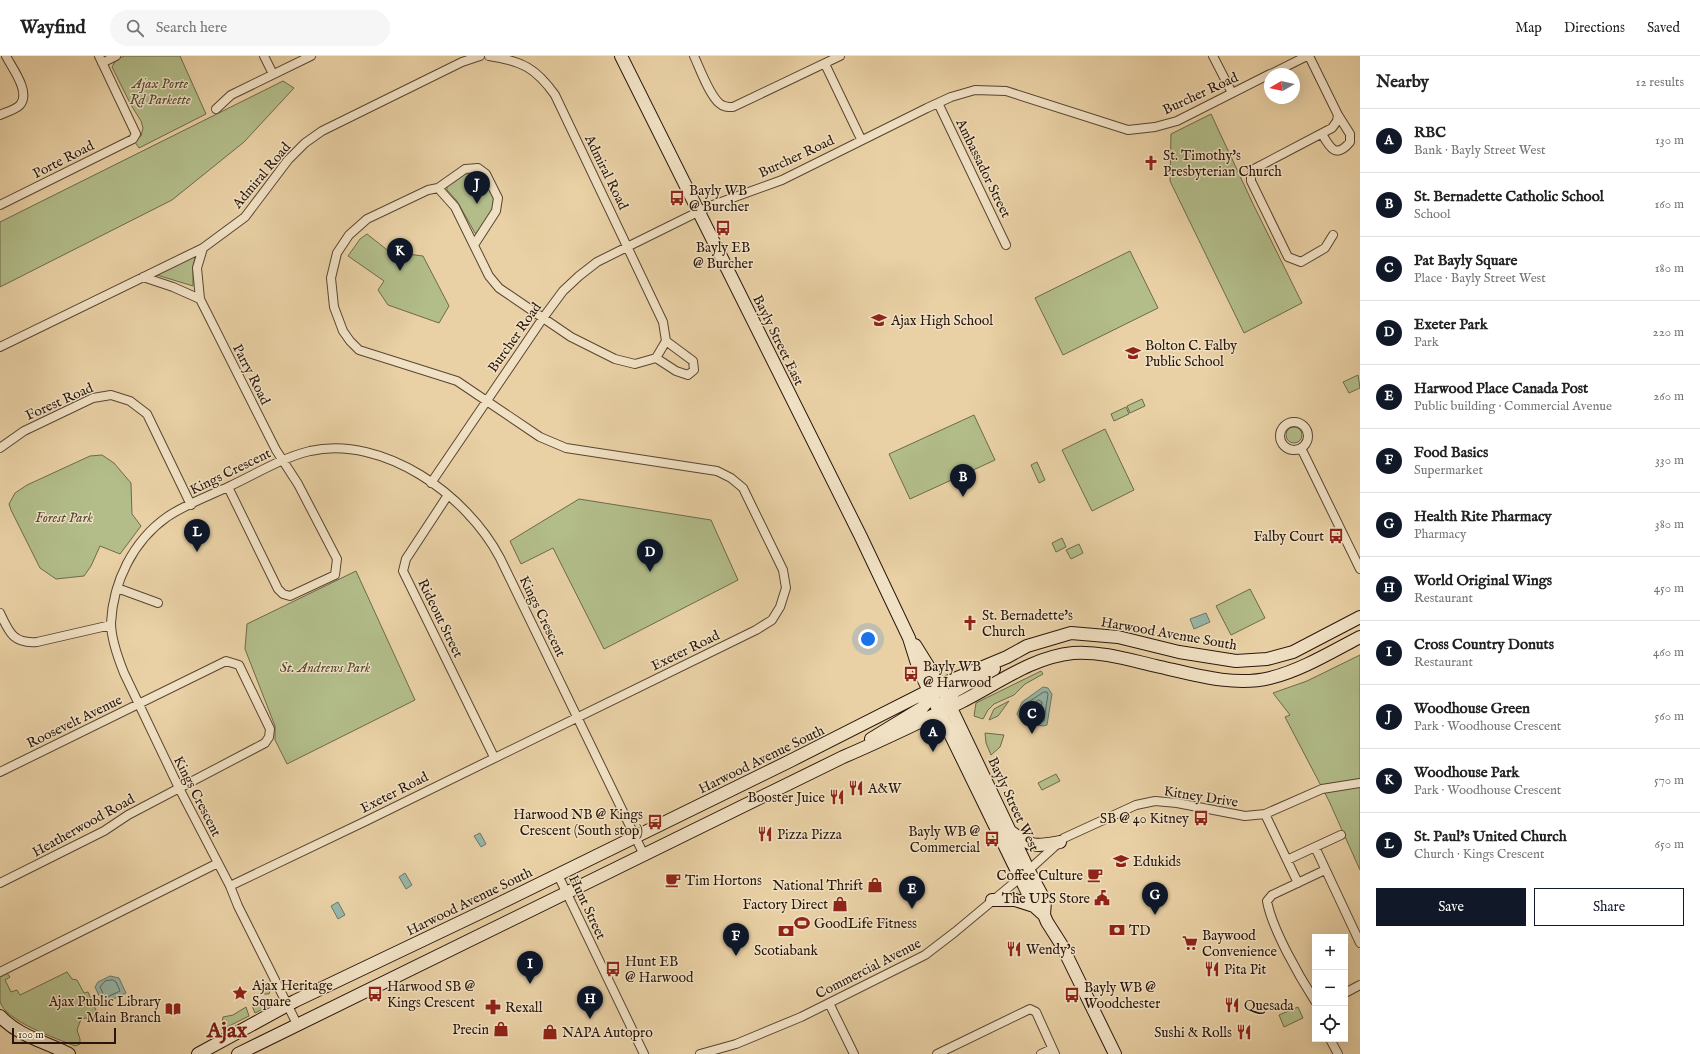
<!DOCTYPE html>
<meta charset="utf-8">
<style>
:root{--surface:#fff;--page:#f6f6f6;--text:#222;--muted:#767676;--line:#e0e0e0;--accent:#111827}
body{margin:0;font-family:"IM FELL English",serif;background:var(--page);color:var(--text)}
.controls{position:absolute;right:12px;bottom:12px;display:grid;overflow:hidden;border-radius:0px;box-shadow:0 4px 16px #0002}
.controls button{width:36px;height:36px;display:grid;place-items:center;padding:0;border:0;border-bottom:1px solid var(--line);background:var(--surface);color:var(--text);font:20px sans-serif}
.compass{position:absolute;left:1264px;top:12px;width:36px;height:36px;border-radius:50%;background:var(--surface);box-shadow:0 4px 16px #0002;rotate:261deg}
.scale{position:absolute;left:12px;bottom:10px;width:104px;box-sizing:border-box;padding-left:4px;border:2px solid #28160c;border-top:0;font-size:11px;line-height:14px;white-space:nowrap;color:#28160c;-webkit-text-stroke:3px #f1e1c4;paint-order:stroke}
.you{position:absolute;left:868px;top:583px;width:14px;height:14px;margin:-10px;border:3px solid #fff;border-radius:50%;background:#1a73e8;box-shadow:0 0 0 6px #1a73e833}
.badge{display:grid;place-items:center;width:26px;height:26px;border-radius:50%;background:var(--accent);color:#fff;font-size:13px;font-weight:700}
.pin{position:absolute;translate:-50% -33px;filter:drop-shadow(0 1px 2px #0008)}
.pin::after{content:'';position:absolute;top:21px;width:14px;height:12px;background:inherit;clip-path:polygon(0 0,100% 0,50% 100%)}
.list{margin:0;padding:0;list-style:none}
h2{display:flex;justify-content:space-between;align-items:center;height:52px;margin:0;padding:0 16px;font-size:17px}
h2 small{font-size:13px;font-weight:400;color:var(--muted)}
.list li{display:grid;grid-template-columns:26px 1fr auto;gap:12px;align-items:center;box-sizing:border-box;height:64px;padding:0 16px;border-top:1px solid var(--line)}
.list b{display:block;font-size:15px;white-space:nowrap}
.list p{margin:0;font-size:13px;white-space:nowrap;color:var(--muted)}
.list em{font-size:13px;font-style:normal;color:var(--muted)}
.actions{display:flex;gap:8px;padding:12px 16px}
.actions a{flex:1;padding:9px 0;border:1px solid var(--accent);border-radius:0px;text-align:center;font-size:14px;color:var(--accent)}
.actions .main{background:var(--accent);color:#fff}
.icon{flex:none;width:22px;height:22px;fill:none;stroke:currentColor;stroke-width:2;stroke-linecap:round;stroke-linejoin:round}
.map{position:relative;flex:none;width:1360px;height:998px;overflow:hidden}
header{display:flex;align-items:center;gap:24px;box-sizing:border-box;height:56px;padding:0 20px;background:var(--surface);border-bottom:1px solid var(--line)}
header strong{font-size:19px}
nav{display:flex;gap:22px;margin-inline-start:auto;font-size:14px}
.search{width:280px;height:36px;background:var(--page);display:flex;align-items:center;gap:10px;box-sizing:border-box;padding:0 14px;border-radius:22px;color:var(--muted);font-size:15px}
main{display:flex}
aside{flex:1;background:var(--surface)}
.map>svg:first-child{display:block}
</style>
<header>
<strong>Wayfind</strong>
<div class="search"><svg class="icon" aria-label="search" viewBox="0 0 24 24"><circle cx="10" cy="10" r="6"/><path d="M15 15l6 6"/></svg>Search here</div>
<nav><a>Map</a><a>Directions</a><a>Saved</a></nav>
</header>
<main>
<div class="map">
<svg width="1360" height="998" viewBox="0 0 1360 998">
<rect width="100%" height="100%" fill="#e9d1a5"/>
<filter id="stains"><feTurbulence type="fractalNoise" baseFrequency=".005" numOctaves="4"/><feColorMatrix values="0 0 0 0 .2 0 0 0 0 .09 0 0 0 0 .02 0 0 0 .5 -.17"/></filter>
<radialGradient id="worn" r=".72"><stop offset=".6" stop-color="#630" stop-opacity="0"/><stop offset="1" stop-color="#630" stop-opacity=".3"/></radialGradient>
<path fill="#b2bd8a" stroke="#6d6a4b" d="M124,0H180L206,58L139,92L133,83L141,80L143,72L141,65L131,49L112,11L116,4Z
M283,25L294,32L244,86L172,144L0,231V166Z
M1211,58L1254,150L1302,247L1244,277L1170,125L1171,78Z
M474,114C481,118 495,135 495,144C495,154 485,171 478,178L475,177L457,145L447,134V129L468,115Z
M367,178L400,204L407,198L423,200L449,250L439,267L388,249L378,234L384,225L348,200L360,183Z
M1130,195L1158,252L1063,299L1035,242Z
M192,201L195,202L193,210V230L157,219Z
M1358,319L1360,332L1349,337L1343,326Z
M1142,343L1145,350L1130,357L1127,350Z
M1126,351L1129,358L1114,365L1111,358Z
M974,359L995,404L910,443L889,398Z
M1286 379a8 8 0 1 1 16 0a8 8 0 1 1-16 0Z
M1105,373L1134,434L1092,455L1062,394Z
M102,399L114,407L131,427L132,458L141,470L120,498L100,490L91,510L84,520L56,523L40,512L11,454L9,448L15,437L27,429L90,400Z
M1037,406L1045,424L1039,427L1031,409Z
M579,443L711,464L738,524L604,593L553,492L521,508L510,485Z
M1062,482L1066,491L1056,496L1052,487Z
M1079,488L1083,497L1071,503L1066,494Z
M356,515L415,644L287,708L275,684V670L245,593L247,568Z
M1250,533L1265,562L1231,579L1216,550Z
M1360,599V814L1329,745L1285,661L1290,659L1273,637L1307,625Z
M1041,615L1043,618L1025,628L1014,639L994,648L988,654L983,663L974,660L976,647Z
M1009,645L998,660L989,664L994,653Z
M985,677L1004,679L1000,691L991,699L986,687Z
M1056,718L1060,725L1042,734L1038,727Z
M67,916L72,923L77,924L84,937L88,936L99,961L96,964L86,962L81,963L77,974L80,983V988L75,990C58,983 4,965 0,945C0,937 0,928 0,920L7,917L10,921L5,924L11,936L17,934L20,939Z
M265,926L270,935L269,938H264L259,929Z
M262,945L267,948V951L255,957L252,950Z
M246,951L249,960L221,974L223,961L233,959Z
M1298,951L1303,962L1284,971L1279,959Z"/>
<path fill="#97b7a9" stroke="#6b776a" d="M1206,557L1210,566L1194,573L1190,563Z
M1043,631L1048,632L1052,638L1047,669L1043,670L1022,666L1017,658L1022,646Z
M480,777L486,788L481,791L474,780Z
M405,817L412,829L406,833L399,821Z
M338,846L345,859L338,863L331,850Z
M110,920L119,922L126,937L103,948L95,931L98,926Z"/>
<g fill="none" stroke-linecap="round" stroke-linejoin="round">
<path stroke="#60665a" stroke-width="1" d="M1044,636H1047L1048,638L1044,665L1024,663L1022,657L1026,648Z
M1039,644L1042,646L1040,660L1028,659L1029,652Z
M113,924L116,926L120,935L105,942L100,931L105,925Z"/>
<defs>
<path id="street" d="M264,0L273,18
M694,0C700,13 709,38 719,47C723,51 728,51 733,51L840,0
M1213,0L1232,37
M1309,0L1338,59L1337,65L1332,72L1254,113L1251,119V125L1288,201L1301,206L1325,192L1333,179
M102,7L116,0
M825,8L861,83
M1271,18L1307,0
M938,47L1006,189
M216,53L231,39L311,0
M0,59C6,56 15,54 20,49C31,36 12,12 6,0
M1322,78C1330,92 1336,103 1350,86V78L1338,59
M438,132L455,151L489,220L499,232L571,281L615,303L635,308L656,302L666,285L663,266L555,39C536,12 522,5 489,0
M0,149L133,83L136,78L99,0
M203,192L197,212L200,243L276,394L298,428L337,503L335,519L290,540L283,538L278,533L228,431
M143,221L173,231L200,243
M0,291L203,192L245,161L288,104L305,87L322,75L462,6L480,0
M656,302L676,315L688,319L694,314L693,305L666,285
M1280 380a14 14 0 1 1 28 0a14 14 0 1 1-28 0Z
M0,392L24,375L93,342L111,339L130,345L147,358L191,449
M1301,392L1360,513
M431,427L543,262L563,235L579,220L597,206L621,194L710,150L782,124L927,52L951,41L975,34L1006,35L1128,74L1155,71L1177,65L1270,18
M448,439L406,503L403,515L494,701
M117,532L158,547
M0,557C9,576 13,588 37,586L111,569
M0,716L226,605L239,609L270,673L269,681L265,687L128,759L104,775L0,827
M1265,758L1298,827
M1315,791L1341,779
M1287,804L1315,791L1360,887
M558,819L644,998
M230,830L366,765L756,574L772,564L780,551L786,532L783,514L743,432L731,422L717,415L566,392L540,381L457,325L359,294L350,285L343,275L334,251L331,222L337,197L349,179L367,163L428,134L438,132L465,113L478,112L486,118L498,142L496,155L474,189
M0,916L218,807
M1345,937L1360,929
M1315,945C1299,920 1272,873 1267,845L1272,839L1325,814
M829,947L854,998
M297,968L238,850L230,830L179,732L124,617C118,602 111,583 111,567C113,526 133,485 167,461C186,448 209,440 230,430C256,418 281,402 310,395C384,379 467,439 500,502L644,799
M1330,983L1338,998
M700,998L736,988L801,961L925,899L955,876L1021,821L1064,782L1136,749L1155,745L1177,747L1245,760L1265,758L1322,733L1360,727
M937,998L1030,953L1036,956L1055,998
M1041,998L1052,993"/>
<path id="secondary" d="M621,0L861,481L909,582L919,614L1034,850L1044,859
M915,589L940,629L1029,815L1045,845L1044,859L1047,866L1061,888L1115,998
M942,648L955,635L994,613
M871,683L922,652L936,635
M1011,776C1033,791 1034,791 1060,786
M992,844H1015L1034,850
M0,960C18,980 46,986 69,998
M198,998L295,945L488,853L790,705L940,629L1007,601L1027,590L1071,577L1118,581L1179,596L1236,605L1267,603L1293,596L1360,561
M238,998L843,701C883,684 922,665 961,646C997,628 1032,601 1073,597C1101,595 1130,604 1156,610C1192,618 1233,631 1270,622C1302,614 1331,596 1360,581"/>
</defs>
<use href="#street" stroke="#584532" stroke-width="10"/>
<use href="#secondary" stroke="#28160c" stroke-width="14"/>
<use href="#street" stroke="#f1e1c4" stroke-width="8"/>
<use href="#secondary" stroke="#f1e1c4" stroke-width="12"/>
</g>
<defs>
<symbol id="church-bare" viewBox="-9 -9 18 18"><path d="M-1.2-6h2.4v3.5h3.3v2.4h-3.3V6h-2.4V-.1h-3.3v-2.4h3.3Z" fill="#8f2418" stroke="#f1e1c4" stroke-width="2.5" paint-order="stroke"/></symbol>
<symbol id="bus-bare" viewBox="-9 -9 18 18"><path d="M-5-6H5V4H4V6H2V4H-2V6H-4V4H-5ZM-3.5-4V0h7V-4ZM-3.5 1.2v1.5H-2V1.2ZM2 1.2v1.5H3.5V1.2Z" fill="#8f2418" stroke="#f1e1c4" stroke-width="2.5" paint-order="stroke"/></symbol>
<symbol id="school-bare" viewBox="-9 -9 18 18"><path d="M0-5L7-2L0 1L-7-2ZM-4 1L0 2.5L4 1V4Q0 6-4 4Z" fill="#8f2418" stroke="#f1e1c4" stroke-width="2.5" paint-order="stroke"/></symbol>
<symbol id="restaurant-bare" viewBox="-9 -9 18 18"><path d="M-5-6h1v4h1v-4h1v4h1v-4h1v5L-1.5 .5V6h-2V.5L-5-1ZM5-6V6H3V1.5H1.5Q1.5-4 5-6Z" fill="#8f2418" stroke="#f1e1c4" stroke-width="2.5" paint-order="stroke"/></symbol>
<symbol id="cafe-bare" viewBox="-9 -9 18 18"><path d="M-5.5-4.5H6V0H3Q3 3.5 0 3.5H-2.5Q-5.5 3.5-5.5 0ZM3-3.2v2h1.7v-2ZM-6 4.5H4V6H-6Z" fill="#8f2418" stroke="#f1e1c4" stroke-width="2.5" paint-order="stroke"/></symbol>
<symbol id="shop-bare" viewBox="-9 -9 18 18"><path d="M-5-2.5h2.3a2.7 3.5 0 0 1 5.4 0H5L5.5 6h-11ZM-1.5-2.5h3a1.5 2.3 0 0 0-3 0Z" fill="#8f2418" stroke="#f1e1c4" stroke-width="2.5" paint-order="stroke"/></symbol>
<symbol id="civic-bare" viewBox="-9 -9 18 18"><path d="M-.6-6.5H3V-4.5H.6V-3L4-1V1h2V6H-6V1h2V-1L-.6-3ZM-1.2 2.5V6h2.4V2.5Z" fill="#8f2418" stroke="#f1e1c4" stroke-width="2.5" paint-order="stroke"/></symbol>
<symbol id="stadium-bare" viewBox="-9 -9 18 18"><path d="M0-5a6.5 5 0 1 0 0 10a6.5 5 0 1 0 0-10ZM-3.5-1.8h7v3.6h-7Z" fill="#8f2418" stroke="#f1e1c4" stroke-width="2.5" paint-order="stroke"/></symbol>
<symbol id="bank-bare" viewBox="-9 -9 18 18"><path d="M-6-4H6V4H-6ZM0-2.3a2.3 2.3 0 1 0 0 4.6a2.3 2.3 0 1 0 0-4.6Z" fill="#8f2418" stroke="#f1e1c4" stroke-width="2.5" paint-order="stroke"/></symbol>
<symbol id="supermarket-bare" viewBox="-9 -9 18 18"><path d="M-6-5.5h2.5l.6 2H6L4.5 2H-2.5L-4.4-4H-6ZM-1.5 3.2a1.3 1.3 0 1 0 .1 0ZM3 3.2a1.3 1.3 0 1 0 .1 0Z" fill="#8f2418" stroke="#f1e1c4" stroke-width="2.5" paint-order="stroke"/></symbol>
<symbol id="sight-bare" viewBox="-9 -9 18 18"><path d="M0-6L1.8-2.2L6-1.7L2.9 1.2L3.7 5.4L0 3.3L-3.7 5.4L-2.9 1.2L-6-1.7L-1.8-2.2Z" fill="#8f2418" stroke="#f1e1c4" stroke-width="2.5" paint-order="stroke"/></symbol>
<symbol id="pharmacy-bare" viewBox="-9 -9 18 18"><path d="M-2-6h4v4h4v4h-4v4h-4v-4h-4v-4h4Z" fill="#8f2418" stroke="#f1e1c4" stroke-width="2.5" paint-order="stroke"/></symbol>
<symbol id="library-bare" viewBox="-9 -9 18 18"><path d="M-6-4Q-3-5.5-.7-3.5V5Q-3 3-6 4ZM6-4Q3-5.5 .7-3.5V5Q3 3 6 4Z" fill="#8f2418" stroke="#f1e1c4" stroke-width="2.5" paint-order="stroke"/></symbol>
</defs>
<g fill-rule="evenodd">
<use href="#church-bare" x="1140" y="96" width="22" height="22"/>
<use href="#bus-bare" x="666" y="131" width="22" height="22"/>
<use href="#bus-bare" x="712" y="161" width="22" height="22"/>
<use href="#school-bare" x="868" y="253" width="22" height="22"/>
<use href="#school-bare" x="1122" y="286" width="22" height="22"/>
<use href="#bus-bare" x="1325" y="469" width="22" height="22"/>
<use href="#church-bare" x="959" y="556" width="22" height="22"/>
<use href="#bus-bare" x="900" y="607" width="22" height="22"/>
<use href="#restaurant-bare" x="845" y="721" width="22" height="22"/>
<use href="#restaurant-bare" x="826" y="730" width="22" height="22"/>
<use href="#bus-bare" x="1190" y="751" width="22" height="22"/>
<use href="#bus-bare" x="644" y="755" width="22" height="22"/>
<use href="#restaurant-bare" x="754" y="767" width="22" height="22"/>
<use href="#bus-bare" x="981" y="772" width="22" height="22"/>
<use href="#school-bare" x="1110" y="794" width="22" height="22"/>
<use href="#cafe-bare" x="1084" y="808" width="22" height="22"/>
<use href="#cafe-bare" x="662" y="813" width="22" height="22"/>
<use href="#shop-bare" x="864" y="818" width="22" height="22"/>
<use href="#civic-bare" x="1091" y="831" width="22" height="22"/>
<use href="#shop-bare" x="829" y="837" width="22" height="22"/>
<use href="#stadium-bare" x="791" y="856" width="22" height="22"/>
<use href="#bank-bare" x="1106" y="863" width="22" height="22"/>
<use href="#bank-bare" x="775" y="864" width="22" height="22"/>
<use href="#supermarket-bare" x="1179" y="876" width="22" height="22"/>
<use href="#restaurant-bare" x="1003" y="882" width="22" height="22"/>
<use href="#bus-bare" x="602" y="902" width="22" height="22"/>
<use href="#restaurant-bare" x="1201" y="902" width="22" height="22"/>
<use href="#sight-bare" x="229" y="926" width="22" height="22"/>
<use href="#bus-bare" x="364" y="927" width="22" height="22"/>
<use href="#bus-bare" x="1061" y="928" width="22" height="22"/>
<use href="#restaurant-bare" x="1221" y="938" width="22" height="22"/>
<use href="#pharmacy-bare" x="482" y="940" width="22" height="22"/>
<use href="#library-bare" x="162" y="942" width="22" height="22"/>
<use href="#shop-bare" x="490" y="962" width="22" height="22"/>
<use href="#shop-bare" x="539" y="965" width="22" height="22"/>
<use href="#restaurant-bare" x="1233" y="965" width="22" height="22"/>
</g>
<g text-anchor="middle" stroke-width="3" stroke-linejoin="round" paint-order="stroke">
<g font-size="14" font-style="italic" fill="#514832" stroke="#f1e1c4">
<text x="160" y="32">Ajax Porte<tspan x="160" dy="16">Rd Parkette</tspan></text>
<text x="64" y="466">Forest Park</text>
<text x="325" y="616">St. Andrews Park</text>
</g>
<g font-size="14" fill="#28160c" stroke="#f1e1c4">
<text transform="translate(1200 37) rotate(-25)" y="5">Burcher Road</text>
<text transform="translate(796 100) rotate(-25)" y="5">Burcher Road</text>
<text transform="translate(63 103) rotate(-27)" y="5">Porte Road</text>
<text transform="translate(984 112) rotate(64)" y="5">Ambassador Street</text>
<text transform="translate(607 116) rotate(64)" y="5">Admiral Road</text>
<text transform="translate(261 119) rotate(-50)" y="5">Admiral Road</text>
<text transform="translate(514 281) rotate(-55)" y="5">Burcher Road</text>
<text transform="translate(779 284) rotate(64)" y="5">Bayly Street East</text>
<text transform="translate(252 318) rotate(63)" y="5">Parry Road</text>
<text transform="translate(59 345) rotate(-24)" y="5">Forest Road</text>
<text transform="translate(230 415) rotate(-26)" y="5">Kings Crescent</text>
<text transform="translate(543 560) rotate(64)" y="5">Kings Crescent</text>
<text transform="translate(441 562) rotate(64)" y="5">Rideout Street</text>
<text transform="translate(1169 577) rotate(10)" y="5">Harwood Avenue South</text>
<text transform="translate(685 594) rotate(-26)" y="5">Exeter Road</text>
<text transform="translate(74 665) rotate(-26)" y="5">Roosevelt Avenue</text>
<text transform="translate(761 703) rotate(-26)" y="5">Harwood Avenue South</text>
<text transform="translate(394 736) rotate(-27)" y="5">Exeter Road</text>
<text transform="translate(198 740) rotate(63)" y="5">Kings Crescent</text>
<text transform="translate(1201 740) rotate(9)" y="5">Kitney Drive</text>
<text transform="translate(1014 748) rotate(65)" y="5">Bayly Street West</text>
<text transform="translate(83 769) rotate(-29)" y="5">Heatherwood Road</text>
<text transform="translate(469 845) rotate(-26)" y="5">Harwood Avenue South</text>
<text transform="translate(588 851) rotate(65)" y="5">Hunt Street</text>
<text transform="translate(868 912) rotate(-27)" y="5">Commercial Avenue</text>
</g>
<g font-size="14" fill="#28160c" stroke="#f1e1c4" text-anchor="start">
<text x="1163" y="104">St. Timothy's<tspan x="1163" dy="16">Presbyterian Church</tspan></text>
<text x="689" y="139">Bayly WB<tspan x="689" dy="16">@ Burcher</tspan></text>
<text x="723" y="196" text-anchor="middle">Bayly EB<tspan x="723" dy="16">@ Burcher</tspan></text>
<text x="891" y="269">Ajax High School</text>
<text x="1145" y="294">Bolton C. Falby<tspan x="1145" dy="16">Public School</tspan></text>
<text x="1324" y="485" text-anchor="end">Falby Court</text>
<text x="982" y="564">St. Bernadette's<tspan x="982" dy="16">Church</tspan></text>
<text x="923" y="615">Bayly WB<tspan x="923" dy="16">@ Harwood</tspan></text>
<text x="868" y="737">A&amp;W</text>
<text x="825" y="746" text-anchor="end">Booster Juice</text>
<text x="643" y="763" text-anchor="end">Harwood NB @ Kings<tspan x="643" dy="16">Crescent (South stop)</tspan></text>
<text x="1189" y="767" text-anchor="end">SB @ 40 Kitney</text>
<text x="980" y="780" text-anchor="end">Bayly WB @<tspan x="980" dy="16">Commercial</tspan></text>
<text x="777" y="783">Pizza Pizza</text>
<text x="1133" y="810">Edukids</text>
<text x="1083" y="824" text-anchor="end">Coffee Culture</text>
<text x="685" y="829">Tim Hortons</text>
<text x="863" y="834" text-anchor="end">National Thrift</text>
<text x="1090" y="847" text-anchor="end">The UPS Store</text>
<text x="828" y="853" text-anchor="end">Factory Direct</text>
<text x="814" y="872">GoodLife Fitness</text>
<text x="1129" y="879">TD</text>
<text x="1202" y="884">Baywood<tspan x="1202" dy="16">Convenience</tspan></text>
<text x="1026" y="898">Wendy's</text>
<text x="786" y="899" text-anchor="middle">Scotiabank</text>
<text x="625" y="910">Hunt EB<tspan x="625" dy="16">@ Harwood</tspan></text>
<text x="1224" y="918">Pita Pit</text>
<text x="252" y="934">Ajax Heritage<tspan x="252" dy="16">Square</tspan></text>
<text x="387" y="935">Harwood SB @<tspan x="387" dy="16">Kings Crescent</tspan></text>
<text x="1084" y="936">Bayly WB @<tspan x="1084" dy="16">Woodchester</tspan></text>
<text x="161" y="950" text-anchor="end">Ajax Public Library<tspan x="161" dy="16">- Main Branch</tspan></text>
<text x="1244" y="954">Quesada</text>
<text x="505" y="956">Rexall</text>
<text x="489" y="978" text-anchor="end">Precin</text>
<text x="562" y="981">NAPA Autopro</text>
<text x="1232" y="981" text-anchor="end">Sushi &amp; Rolls</text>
</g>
<g font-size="22" font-weight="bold" fill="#7a1f14" stroke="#f1e1c4">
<text x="227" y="981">Ajax</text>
</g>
</g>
<rect width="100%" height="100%" filter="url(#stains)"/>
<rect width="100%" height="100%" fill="url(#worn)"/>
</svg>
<div class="controls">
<button>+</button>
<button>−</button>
<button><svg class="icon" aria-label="locate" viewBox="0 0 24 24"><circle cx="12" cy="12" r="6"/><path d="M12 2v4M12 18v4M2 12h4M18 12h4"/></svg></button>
</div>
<svg class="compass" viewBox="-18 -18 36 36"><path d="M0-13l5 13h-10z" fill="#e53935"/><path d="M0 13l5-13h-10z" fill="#767676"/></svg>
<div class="scale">100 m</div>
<div class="you"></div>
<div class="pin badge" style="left:933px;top:696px">A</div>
<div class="pin badge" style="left:963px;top:441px">B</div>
<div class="pin badge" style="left:1032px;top:678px">C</div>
<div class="pin badge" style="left:650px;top:516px">D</div>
<div class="pin badge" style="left:912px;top:853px">E</div>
<div class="pin badge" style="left:736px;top:900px">F</div>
<div class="pin badge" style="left:1155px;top:859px">G</div>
<div class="pin badge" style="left:590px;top:963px">H</div>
<div class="pin badge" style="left:530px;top:928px">I</div>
<div class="pin badge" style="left:477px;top:148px">J</div>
<div class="pin badge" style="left:400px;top:215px">K</div>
<div class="pin badge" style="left:197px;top:496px">L</div>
</div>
<aside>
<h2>Nearby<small>12 results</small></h2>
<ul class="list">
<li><span class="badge">A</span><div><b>RBC</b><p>Bank · Bayly Street West</p></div><em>130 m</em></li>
<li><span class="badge">B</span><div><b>St. Bernadette Catholic School</b><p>School</p></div><em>160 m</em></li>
<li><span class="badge">C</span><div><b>Pat Bayly Square</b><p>Place · Bayly Street West</p></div><em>180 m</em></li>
<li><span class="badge">D</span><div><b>Exeter Park</b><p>Park</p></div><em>220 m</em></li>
<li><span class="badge">E</span><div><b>Harwood Place Canada Post</b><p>Public building · Commercial Avenue</p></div><em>260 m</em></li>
<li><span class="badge">F</span><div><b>Food Basics</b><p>Supermarket</p></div><em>330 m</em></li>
<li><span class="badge">G</span><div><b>Health Rite Pharmacy</b><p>Pharmacy</p></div><em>380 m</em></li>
<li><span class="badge">H</span><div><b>World Original Wings</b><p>Restaurant</p></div><em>450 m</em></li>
<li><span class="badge">I</span><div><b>Cross Country Donuts</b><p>Restaurant</p></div><em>460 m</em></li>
<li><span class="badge">J</span><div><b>Woodhouse Green</b><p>Park · Woodhouse Crescent</p></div><em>560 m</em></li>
<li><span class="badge">K</span><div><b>Woodhouse Park</b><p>Park · Woodhouse Crescent</p></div><em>570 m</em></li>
<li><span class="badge">L</span><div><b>St. Paul's United Church</b><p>Church · Kings Crescent</p></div><em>650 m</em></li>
</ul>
<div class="actions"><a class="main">Save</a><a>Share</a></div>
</aside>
</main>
